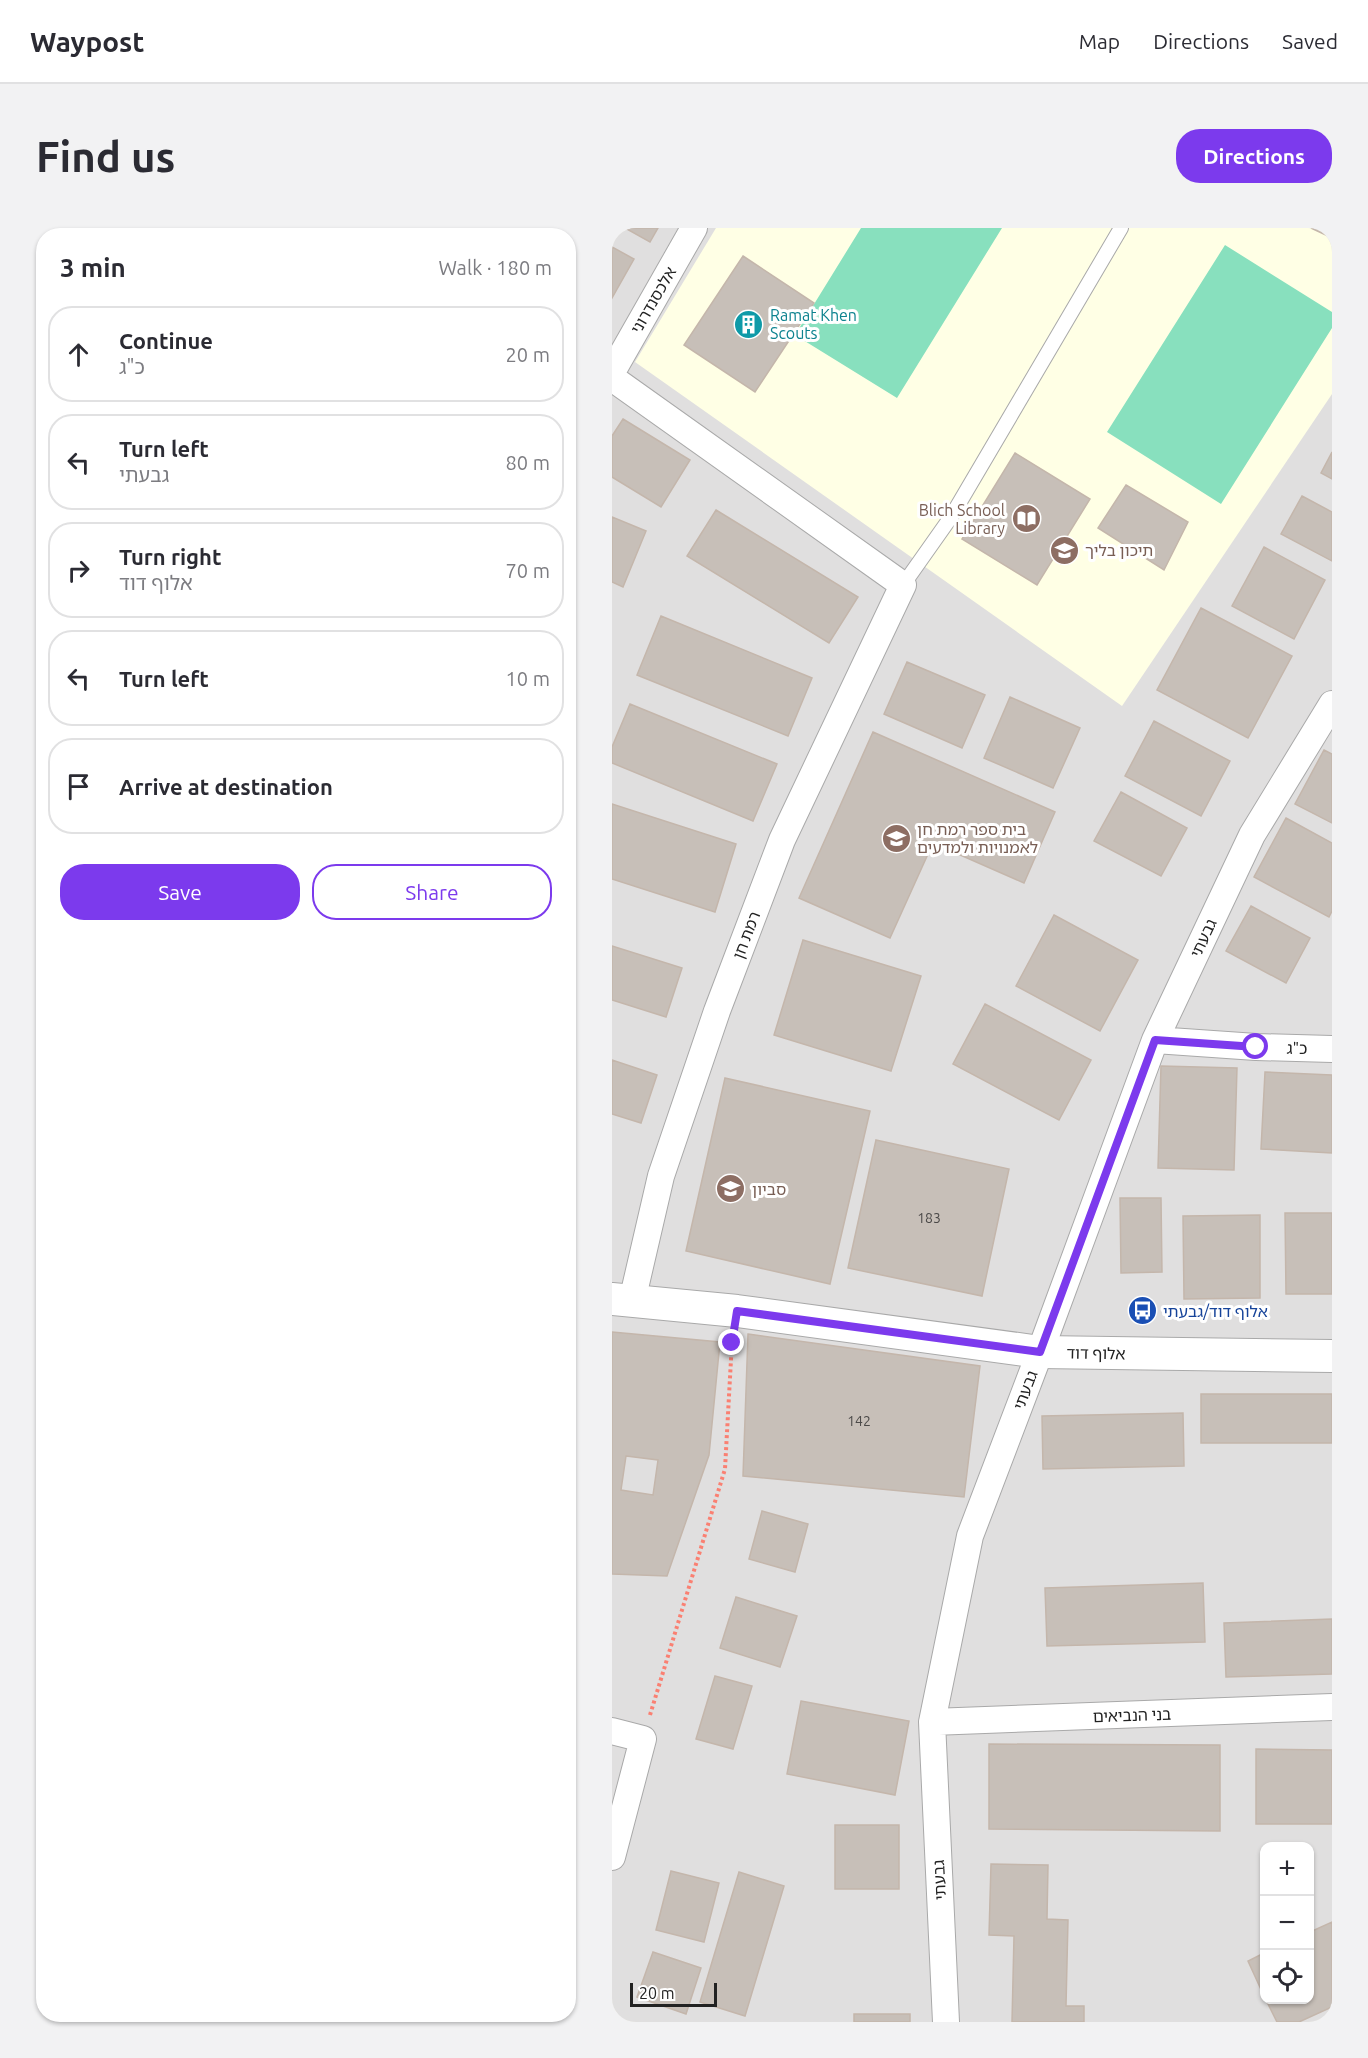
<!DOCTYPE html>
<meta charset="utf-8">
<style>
:root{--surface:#fff;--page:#f2f2f3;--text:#2b2b33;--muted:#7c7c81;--line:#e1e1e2;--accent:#7c3aed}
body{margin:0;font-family:Ubuntu,"Noto Sans Hebrew",sans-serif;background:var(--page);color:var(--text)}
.controls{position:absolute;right:18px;bottom:18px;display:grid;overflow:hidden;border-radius:12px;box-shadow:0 2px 4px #0004}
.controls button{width:54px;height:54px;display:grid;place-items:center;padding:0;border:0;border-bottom:2px solid var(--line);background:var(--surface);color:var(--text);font:30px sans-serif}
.scale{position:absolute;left:18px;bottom:15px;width:87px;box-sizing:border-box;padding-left:6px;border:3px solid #222;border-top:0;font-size:16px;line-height:21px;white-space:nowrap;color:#222;-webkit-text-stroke:4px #fff;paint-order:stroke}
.stop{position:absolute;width:18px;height:18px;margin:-14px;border:4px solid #7c3aed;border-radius:50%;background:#fff}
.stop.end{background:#7c3aed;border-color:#fff;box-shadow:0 2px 6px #0008}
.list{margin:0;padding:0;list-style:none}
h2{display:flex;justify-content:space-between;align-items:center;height:78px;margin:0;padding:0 24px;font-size:26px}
h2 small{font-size:20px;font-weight:400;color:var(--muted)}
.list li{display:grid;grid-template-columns:39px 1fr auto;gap:18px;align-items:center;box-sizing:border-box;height:96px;margin:0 12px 12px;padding:0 12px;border:2px solid var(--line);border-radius:24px}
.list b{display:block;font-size:22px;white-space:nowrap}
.list p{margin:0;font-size:20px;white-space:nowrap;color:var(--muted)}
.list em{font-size:20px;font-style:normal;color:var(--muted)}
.actions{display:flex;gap:12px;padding:18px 24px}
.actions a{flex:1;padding:14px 0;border:2px solid var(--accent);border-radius:24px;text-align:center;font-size:21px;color:var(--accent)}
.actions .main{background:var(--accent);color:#fff}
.icon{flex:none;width:33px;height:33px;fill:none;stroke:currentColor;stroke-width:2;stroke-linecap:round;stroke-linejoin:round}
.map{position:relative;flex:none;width:720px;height:1794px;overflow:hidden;border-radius:24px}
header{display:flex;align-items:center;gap:36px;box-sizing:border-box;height:84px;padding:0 30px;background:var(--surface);border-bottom:2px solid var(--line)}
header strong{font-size:28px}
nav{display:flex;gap:33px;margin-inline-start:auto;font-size:21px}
.intro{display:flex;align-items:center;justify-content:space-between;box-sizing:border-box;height:144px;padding:0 36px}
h1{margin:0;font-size:42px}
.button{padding:15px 27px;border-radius:24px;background:var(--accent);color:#fff;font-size:21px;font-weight:700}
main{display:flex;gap:36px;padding:0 36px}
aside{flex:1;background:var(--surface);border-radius:24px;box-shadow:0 2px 4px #0004}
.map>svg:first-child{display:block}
</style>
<header>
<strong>Waypost</strong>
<nav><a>Map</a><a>Directions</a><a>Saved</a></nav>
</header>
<div class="intro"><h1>Find us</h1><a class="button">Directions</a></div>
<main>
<aside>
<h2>3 min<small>Walk · 180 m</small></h2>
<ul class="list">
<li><svg class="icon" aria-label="ahead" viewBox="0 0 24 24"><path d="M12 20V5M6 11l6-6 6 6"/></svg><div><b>Continue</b><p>כ&quot;ג</p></div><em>20 m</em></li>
<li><svg class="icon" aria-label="left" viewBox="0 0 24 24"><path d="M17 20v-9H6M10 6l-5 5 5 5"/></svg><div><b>Turn left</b><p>גבעתי</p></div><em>80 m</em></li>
<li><svg class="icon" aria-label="right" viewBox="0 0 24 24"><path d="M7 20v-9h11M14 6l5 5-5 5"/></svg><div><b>Turn right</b><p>אלוף דוד</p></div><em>70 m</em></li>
<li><svg class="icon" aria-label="left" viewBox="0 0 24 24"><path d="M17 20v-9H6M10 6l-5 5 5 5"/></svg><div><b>Turn left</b></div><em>10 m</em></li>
<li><svg class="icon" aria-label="arrive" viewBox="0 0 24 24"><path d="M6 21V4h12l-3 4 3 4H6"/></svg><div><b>Arrive at destination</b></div></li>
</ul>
<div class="actions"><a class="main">Save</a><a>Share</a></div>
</aside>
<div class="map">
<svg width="720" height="1794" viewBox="0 0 720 1794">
<rect width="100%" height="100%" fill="#f2efe9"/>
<path fill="#e0dfdf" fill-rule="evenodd" d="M0,0H720V1794H0ZM652,1618H698V1772H652Z"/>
<path fill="#ffffe5" d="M104,0H720V166L510,478L23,134Z"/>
<path fill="#88e0be" d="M249,0H390L285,170L183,107Z
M613,17L720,84V100L609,276L495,204Z"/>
<path fill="#c7bfb8" stroke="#c4b6ab" stroke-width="1.5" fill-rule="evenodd" d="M13,0H46L38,14Z
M699,0H720V10Z
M0,19L22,31L0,70Z
M131,28L202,75L143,164L72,117Z
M11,191L78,232L49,279L0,249V208Z
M720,224V251L709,245Z
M403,225L478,271L425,357L350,311Z
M514,257L576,294L552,342L486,300Z
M690,268L720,284V333L669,306Z
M104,282L246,369L217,415L75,328Z
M0,289L34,303L11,359L0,354Z
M652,319L713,352L682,411L620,378Z
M589,380L680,428L636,510L545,462Z
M49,388L200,450L176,508L25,447Z
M295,434L373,467L350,520L272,486Z
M398,469L468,500L441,560L372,530Z
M18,476L165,536L141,593L0,535V519Z
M542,493L618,533L589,588L513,548Z
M261,504L443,584L412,655L321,615L278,710L187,670Z
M712,522L720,526V595L683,576Z
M509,564L575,600L549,648L482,613Z
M0,576L124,616L103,684L0,651Z
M674,590L720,615V683L717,689L642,649Z
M639,678L698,710L674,755L614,723Z
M442,687L526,732L488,803L404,758Z
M191,712L309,748L279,843L162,807Z
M0,718L70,740L54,789L0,772Z
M373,776L479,832L447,892L341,836Z
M0,832L45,847L29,895L0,886Z
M549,838L625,840L622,942L546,940Z
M653,844L720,847V925L649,921Z
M113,850L258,883L218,1056L74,1023Z
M264,912L397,941L370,1068L236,1040Z
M508,970H549L550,1044L509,1045Z
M673,985H720V1066H674Z
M648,987V1070L572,1071L571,988Z
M0,1104L108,1114L97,1227L55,1348L0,1346ZM14,1228L46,1232L41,1267L9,1262Z
M136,1106L368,1138L352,1269L131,1248Z
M589,1166H720V1215H589Z
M571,1185L572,1238L431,1241L430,1188Z
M150,1283L196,1296L183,1344L137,1331Z
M591,1355L593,1414L435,1418L433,1360Z
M124,1369L185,1388L168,1439L108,1420Z
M720,1391V1446L614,1449L612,1395Z
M103,1448L140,1458L121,1521L84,1511Z
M189,1473L297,1493L283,1567L175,1546Z
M377,1516L608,1517V1603L377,1601Z
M644,1521L720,1522V1596H644Z
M223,1597H287V1661H223Z
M379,1636L436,1637L435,1691L456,1692L454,1778H472V1794H400L402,1708L377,1707Z
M59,1643L107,1655L92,1714L44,1702Z
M127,1644L172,1658L133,1788L88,1774Z
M720,1694V1779L687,1794H665L654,1772H698V1704Z
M41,1724L89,1740L74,1786L25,1769Z
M652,1725V1768L636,1733Z
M242,1786H298V1794H242Z"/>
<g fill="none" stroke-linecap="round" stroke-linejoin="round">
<defs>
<path id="service" d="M291,357L339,289L509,0"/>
<path id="minor" d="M0,144L82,0
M0,150L291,357L170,612L105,783L49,948L20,1073
M543,812L644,819L720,821
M320,1494L720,1479
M0,1503L31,1511L0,1629
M334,1794L320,1494L358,1308L428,1124L543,812L640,607L720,476"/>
<path id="tertiary" d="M0,1071L125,1083L428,1124L720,1128"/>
</defs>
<use href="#service" stroke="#a9a9a9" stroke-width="16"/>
<use href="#minor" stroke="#a9a9a9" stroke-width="28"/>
<use href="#tertiary" stroke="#a9a9a9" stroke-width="34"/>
<path stroke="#fa8072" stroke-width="4" stroke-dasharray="3 3" stroke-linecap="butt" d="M38,1487L113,1241L120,1113"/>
<use href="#service" stroke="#fff" stroke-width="14"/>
<use href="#minor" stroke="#fff" stroke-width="26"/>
<use href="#tertiary" stroke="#fff" stroke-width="32"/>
</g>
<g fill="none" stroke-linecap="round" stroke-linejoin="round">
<path stroke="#7c3aed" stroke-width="8" d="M120,1115L125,1083L428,1124L543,812L644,819"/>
</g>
<defs>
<symbol id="building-disc" viewBox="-11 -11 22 22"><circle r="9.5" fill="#0f9aa8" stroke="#fff"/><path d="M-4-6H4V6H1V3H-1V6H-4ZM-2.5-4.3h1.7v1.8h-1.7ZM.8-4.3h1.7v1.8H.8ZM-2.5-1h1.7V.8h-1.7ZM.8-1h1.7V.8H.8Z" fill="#fff"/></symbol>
<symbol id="library-disc" viewBox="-11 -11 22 22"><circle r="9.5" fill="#8d6e63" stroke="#fff"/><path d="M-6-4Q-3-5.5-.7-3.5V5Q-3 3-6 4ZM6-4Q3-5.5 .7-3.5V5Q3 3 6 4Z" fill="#fff"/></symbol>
<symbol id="school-disc" viewBox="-11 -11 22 22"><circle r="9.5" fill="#8d6e63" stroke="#fff"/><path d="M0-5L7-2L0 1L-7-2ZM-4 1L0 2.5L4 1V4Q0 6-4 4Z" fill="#fff"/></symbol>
<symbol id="bus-disc" viewBox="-11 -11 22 22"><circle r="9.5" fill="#1a4fb4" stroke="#fff"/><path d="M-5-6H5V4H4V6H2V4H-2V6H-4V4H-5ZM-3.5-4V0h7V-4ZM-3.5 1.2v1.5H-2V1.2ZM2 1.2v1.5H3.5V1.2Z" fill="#fff"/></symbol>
</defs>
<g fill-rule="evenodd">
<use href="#building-disc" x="120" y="80" width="33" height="33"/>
<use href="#library-disc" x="398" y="274" width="33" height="33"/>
<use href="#school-disc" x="436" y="306" width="33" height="33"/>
<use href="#school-disc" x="268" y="594" width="33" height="33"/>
<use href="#school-disc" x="102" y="944" width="33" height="33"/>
<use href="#bus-disc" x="514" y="1066" width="33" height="33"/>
</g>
<g text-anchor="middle" stroke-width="6" stroke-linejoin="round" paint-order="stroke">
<g font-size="14" fill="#4b4948">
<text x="317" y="995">183</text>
<text x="247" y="1198">142</text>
</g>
<g font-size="16" fill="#222" stroke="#fff">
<text transform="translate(41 72) rotate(-60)" y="6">אלכסנדרוני</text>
<text transform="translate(134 707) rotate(-69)" y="6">רמת חן</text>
<text transform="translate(591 710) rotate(-65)" y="6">גבעתי</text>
<text transform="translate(685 820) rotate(1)" y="6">כ"ג</text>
<text transform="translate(484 1125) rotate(1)" y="6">אלוף דוד</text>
<text transform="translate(413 1162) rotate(-69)" y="6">גבעתי</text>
<text transform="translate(520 1487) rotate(-2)" y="6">בני הנביאים</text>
<text transform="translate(327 1652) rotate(-93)" y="6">גבעתי</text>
</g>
<g font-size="16" fill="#0d838f" stroke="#fff" text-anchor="start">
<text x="158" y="93">Ramat Khen<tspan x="158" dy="18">Scouts</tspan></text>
</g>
<g font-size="16" fill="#785e54" stroke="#fff" text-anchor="start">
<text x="393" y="288" text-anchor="end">Blich School<tspan x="393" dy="18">Library</tspan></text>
<text x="473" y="328">תיכון בליך</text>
<text x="305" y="607">בית ספר רמת חן<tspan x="305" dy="18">לאמנויות ולמדעים</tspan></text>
<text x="140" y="967">סביון</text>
</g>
<g font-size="16" fill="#164399" stroke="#fff" text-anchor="start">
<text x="551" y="1089">אלוף דוד/גבעתי</text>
</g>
</g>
</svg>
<div class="controls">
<button>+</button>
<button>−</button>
<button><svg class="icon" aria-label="locate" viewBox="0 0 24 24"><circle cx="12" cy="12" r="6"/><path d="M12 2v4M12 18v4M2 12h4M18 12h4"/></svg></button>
</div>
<div class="scale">20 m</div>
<div class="stop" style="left:644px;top:819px"></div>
<div class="stop end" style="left:120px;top:1115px"></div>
</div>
</main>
